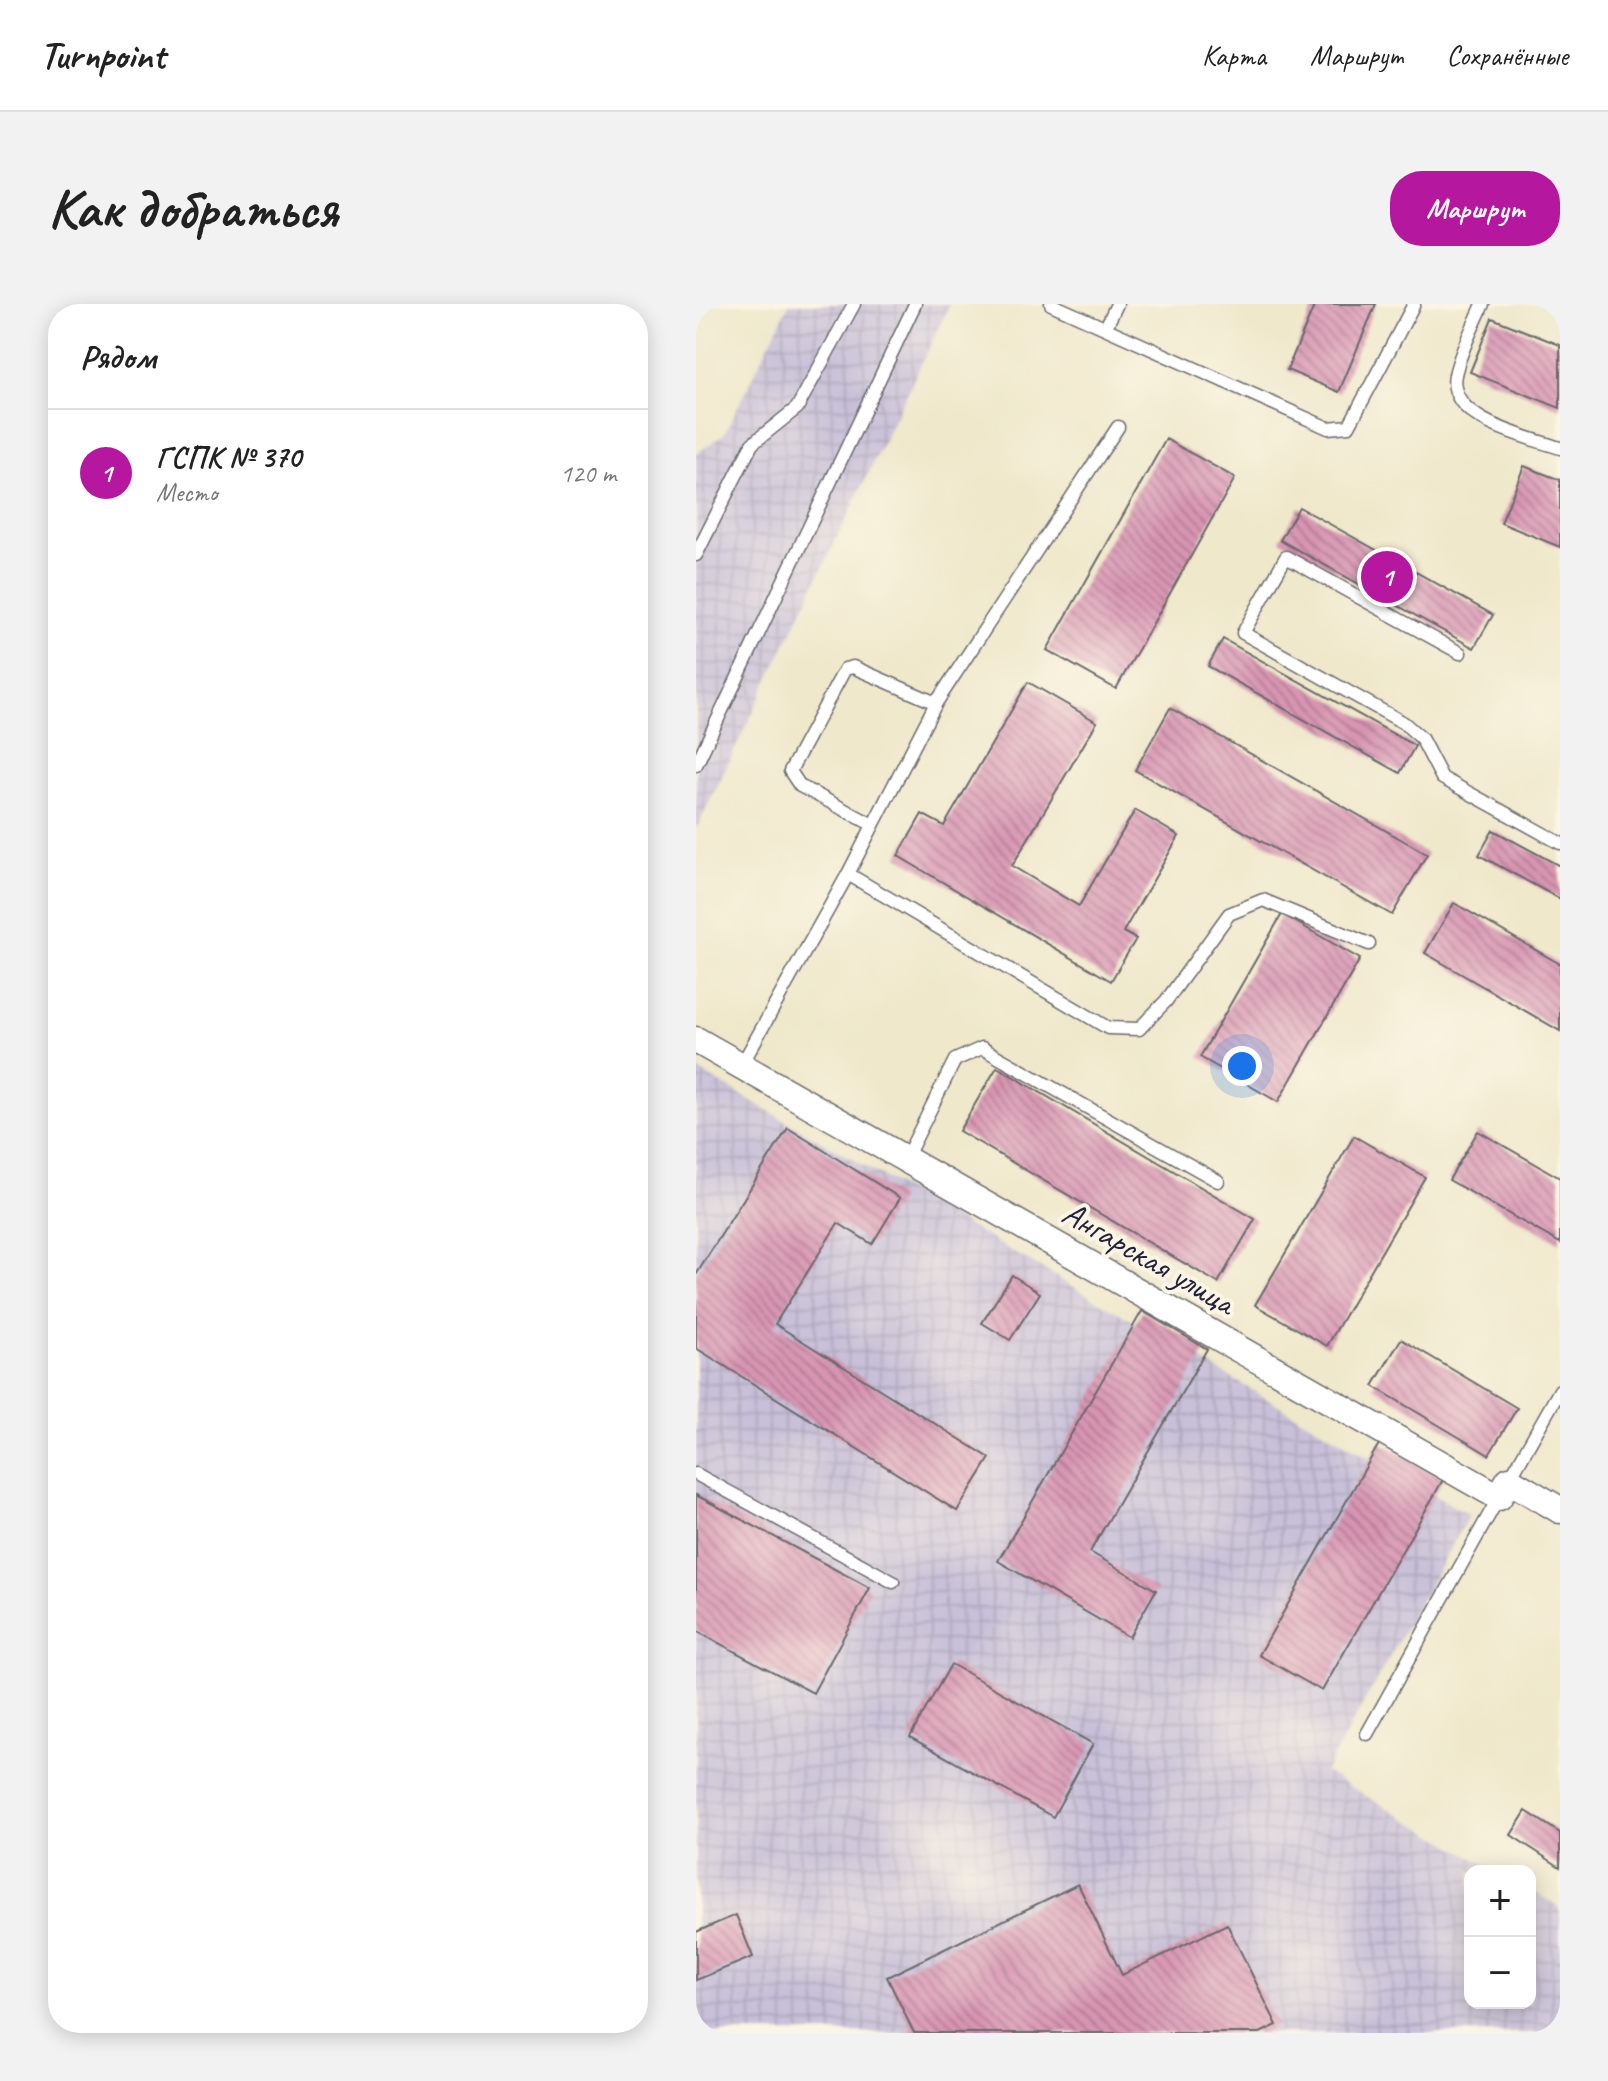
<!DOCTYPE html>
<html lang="ru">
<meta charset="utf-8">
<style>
:root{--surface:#fff;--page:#f2f2f2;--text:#222;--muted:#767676;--line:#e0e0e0;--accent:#b5179e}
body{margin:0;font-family:Caveat,sans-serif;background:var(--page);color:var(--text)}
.controls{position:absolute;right:24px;bottom:24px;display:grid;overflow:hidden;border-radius:16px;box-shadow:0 4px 20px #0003}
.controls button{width:72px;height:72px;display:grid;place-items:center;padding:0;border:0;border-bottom:2px solid var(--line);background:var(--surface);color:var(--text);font:40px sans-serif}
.you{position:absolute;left:546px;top:762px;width:28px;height:28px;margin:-20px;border:6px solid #fff;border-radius:50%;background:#1a73e8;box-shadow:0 0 0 12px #1a73e833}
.badge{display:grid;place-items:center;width:52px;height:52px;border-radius:50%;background:var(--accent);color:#fff;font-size:26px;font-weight:700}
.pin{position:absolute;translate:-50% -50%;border:4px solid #fff;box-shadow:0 2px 8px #0006}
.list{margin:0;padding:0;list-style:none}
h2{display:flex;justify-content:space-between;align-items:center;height:104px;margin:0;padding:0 32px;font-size:34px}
h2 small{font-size:26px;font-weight:400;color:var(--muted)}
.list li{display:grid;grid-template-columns:52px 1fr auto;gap:24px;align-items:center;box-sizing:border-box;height:128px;padding:0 32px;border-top:2px solid var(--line)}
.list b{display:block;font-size:30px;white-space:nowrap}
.list p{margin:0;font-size:26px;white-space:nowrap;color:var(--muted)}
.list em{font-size:26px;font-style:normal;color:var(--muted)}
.map{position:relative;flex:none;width:864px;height:1729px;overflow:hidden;border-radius:32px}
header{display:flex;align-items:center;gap:48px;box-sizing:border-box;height:112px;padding:0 40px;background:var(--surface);border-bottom:2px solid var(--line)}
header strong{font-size:38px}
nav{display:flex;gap:44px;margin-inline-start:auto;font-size:28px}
.intro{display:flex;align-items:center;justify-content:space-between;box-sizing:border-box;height:192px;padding:0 48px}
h1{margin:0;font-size:56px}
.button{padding:20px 36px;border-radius:32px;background:var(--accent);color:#fff;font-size:28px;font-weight:700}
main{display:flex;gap:48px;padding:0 48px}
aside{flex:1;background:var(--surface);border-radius:32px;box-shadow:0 4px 20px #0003}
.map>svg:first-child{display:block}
</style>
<header>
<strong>Turnpoint</strong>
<nav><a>Карта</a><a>Маршрут</a><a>Сохранённые</a></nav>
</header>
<div class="intro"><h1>Как добраться</h1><a class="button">Маршрут</a></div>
<main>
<aside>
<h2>Рядом<small></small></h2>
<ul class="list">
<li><span class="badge">1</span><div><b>ГСПК № 370</b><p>Место</p></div><em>120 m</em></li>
</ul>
</aside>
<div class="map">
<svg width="864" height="1729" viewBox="0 0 864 1729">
<defs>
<pattern id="industrial-grid" width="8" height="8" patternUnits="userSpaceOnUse" patternTransform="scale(2)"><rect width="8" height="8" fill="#c8c0d8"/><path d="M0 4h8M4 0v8" fill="none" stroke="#aca5ba"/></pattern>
<pattern id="building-back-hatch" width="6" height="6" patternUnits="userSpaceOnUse" patternTransform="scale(2)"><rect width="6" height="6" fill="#d895b2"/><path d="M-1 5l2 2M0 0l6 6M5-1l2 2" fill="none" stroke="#af7992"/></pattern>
</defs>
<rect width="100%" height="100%" fill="#fcf5e5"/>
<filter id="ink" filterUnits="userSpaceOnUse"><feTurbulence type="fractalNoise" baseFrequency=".0125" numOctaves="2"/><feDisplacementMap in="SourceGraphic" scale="16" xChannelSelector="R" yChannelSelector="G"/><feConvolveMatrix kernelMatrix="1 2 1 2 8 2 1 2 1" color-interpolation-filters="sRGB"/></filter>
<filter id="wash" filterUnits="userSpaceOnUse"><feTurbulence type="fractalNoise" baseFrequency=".006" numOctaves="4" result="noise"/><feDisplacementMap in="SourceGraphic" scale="32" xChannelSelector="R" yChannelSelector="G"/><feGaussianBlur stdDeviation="1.8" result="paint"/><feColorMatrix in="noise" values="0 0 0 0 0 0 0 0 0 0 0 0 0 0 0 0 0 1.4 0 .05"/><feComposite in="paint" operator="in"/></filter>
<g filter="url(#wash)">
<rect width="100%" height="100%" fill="#efe8cb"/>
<path fill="url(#industrial-grid)" d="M93,0H254L0,526V150L28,130Z
M0,765L773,1211L629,1468L801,1567H774V1699H834V1586L864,1603V1729H0Z"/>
<g id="blocks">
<path fill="url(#building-back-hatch)" d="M619,0H680L643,88L591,66Z
M796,14L864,41V104L774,68Z
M470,135L539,174L420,385L351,346Z
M828,162L864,176V243L805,219Z
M603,203L797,311L778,344L584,236Z
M527,335L719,442L704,469L512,362Z
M332,378L401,418L316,562L383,602L439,506L483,532L427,628L440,635L415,677L202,552L226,510L248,522Z
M474,404L731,550L696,611L439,466Z
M797,526L864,562V595L783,551Z
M758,599L864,660V727L729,649Z
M586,610L664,655L582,798L504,753Z
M301,763L559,915L522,979L263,827Z
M92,824L204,894L176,940L142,919L79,1020L294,1154L261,1207L0,1044V971Z
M782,827L864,874V939L753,876Z
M658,832L729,873L631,1042L559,1001Z
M316,971L344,989L314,1036L286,1019Z
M446,1007L511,1045L394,1248L460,1286L433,1333L302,1257Z
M705,1035L821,1104L793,1151L677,1082Z
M684,1138L748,1174L626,1387L563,1351Z
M0,1191L174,1284L117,1389L0,1327Z
M255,1360L397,1440L357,1513L214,1433Z
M830,1507L864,1529V1563L815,1531Z
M382,1580L426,1671L531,1620L581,1721L564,1729H218L191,1673Z
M40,1611L57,1653L0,1676V1628Z"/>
</g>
</g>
<g filter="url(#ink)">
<use href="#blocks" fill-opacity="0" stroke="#6a676d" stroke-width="2"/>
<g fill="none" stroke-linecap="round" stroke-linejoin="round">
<defs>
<path id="lane" d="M355,0L632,124L653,122L718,0
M787,0C778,22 764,47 759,71C750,117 833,133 864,144
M859,0L864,2
M410,23L421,0
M0,251L56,140L101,104L158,0
M764,349L590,253L547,329L708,419L725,434L746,474L864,539
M240,399L422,123
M0,461L219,0
M152,570L412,724L443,725L470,697L533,610L567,596L673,640
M45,762L152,570L240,399L157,363L149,365L94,467L104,482L177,521
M209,856L259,756L286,744L522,877
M0,1170L197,1278
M813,1176L864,1086
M671,1430L803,1193"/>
<path id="street" d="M0,736L803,1193L813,1176L864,1206"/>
</defs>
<use href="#lane" stroke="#6a676d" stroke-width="15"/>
<use href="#street" stroke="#6a676d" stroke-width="29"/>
<use href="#lane" stroke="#fff" stroke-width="12"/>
<use href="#street" stroke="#fff" stroke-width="26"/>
</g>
</g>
<g text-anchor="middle" stroke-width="8" stroke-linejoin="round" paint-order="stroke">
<g font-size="34" fill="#22223b" stroke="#fcf5e5">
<text transform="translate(453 953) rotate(30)" y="12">Ангарская улица</text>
</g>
</g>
</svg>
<div class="controls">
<button>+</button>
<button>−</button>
</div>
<div class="you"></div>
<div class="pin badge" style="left:691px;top:273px">1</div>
</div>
</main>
